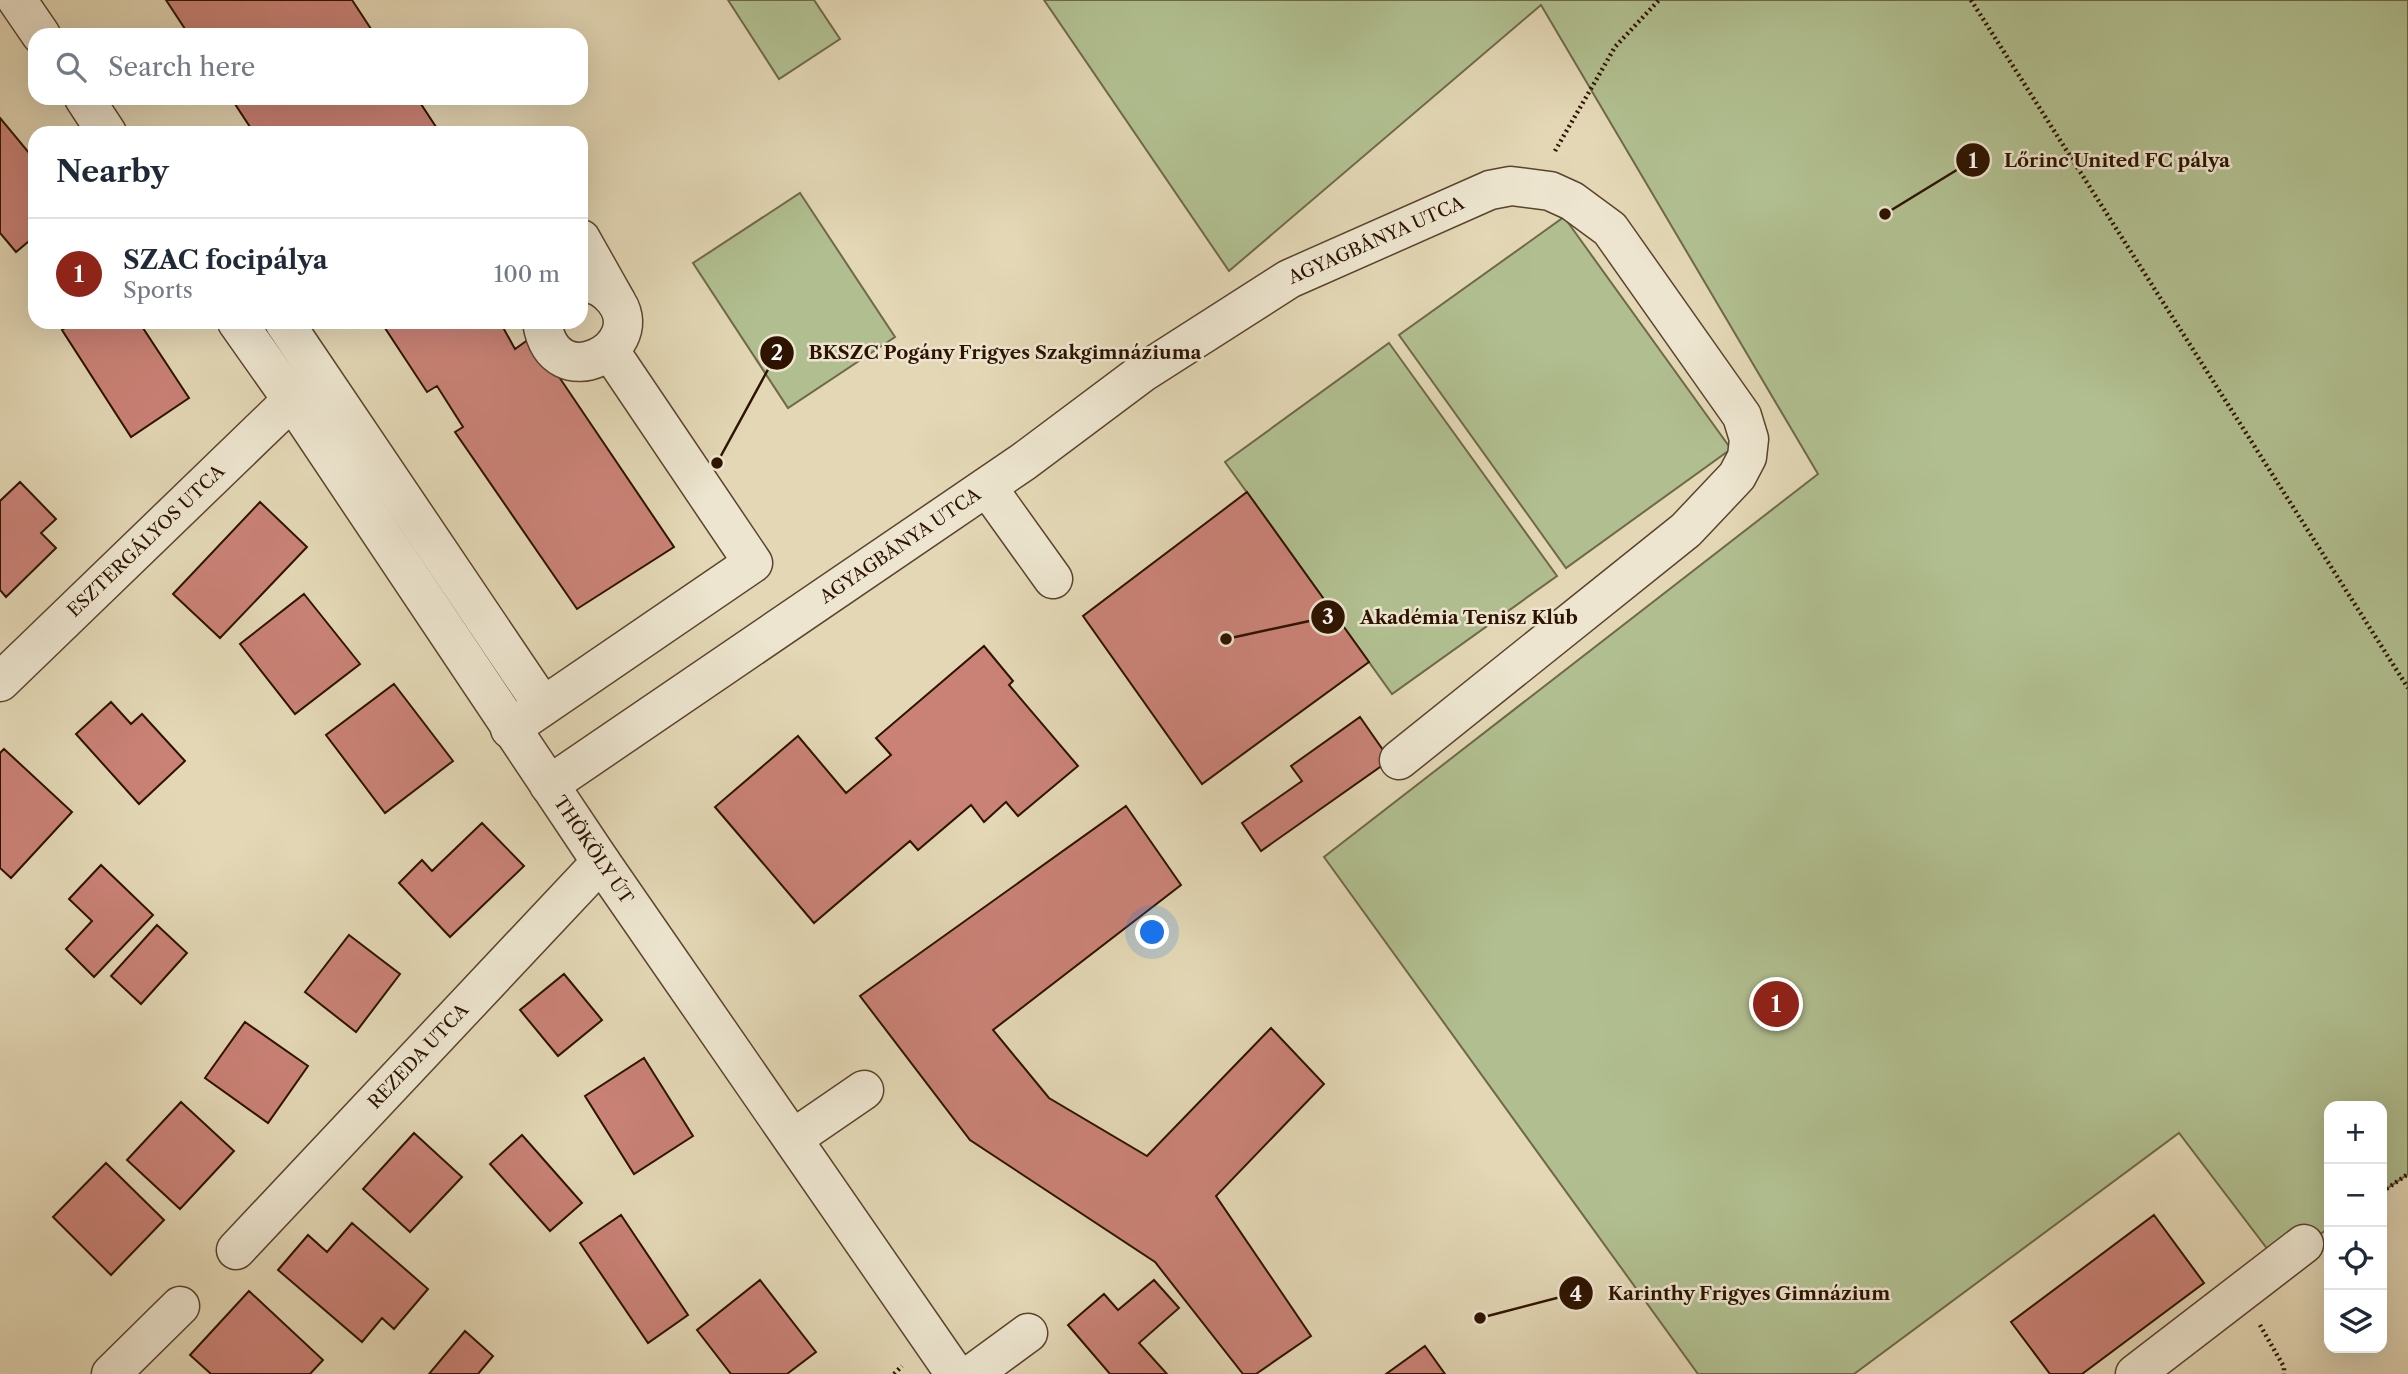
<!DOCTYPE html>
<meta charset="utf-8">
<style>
:root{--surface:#fff;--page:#f2f2f3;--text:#1f2937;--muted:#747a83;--line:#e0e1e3;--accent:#8f2418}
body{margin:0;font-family:"Libre Caslon Text",serif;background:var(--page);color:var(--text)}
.controls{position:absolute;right:21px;bottom:21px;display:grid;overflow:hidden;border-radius:14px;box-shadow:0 7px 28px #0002}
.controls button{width:63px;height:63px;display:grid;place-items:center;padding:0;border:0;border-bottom:2px solid var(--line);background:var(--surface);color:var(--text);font:35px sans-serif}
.you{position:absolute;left:1153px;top:933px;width:24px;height:24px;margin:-18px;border:5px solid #fff;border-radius:50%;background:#1a73e8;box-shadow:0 0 0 10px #1a73e833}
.badge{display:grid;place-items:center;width:46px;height:46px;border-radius:50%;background:var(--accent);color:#fff;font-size:23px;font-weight:700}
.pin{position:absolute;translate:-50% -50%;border:4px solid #fff;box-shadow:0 2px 7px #0006}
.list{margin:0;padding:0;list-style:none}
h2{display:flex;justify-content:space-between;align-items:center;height:91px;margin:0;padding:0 28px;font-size:30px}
h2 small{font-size:23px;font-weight:400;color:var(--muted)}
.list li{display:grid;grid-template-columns:46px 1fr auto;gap:21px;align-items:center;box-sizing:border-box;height:112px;padding:0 28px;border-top:2px solid var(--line)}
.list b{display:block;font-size:26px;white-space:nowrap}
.list p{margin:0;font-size:23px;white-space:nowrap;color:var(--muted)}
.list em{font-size:23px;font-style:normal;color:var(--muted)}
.icon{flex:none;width:38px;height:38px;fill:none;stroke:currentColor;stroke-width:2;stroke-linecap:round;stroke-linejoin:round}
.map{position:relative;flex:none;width:2408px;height:1374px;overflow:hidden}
.search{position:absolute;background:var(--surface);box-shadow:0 7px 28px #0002;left:28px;top:28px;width:560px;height:77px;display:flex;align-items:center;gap:18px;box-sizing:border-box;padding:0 24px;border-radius:21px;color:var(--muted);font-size:26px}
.panel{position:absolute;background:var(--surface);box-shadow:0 7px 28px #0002;left:28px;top:126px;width:560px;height:203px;border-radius:21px}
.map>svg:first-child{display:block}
</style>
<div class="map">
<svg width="2408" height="1374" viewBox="0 0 2408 1374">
<rect width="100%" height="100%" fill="#e3d7b5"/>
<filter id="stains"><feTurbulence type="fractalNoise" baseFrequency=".00286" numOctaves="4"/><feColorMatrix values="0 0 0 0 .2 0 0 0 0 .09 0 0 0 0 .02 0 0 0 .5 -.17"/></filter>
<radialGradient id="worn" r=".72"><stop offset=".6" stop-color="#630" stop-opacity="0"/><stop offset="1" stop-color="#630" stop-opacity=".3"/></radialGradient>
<path fill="#b1bf90" stroke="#6f6948" stroke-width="2" d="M728,0H814L840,39L779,79Z
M1044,0H2408V1174L2382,1192V1106H2329V1228L2278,1263L2179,1133L1854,1374H1698L1324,857L1818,474L1541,5L1229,271Z
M800,193L895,337L788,408L693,263Z
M1564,217L1731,449L1566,568L1399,335Z
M1389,343L1557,576L1392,694L1225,462Z"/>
<path fill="#ca8277" stroke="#2d1300" stroke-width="2" d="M166,0H352L375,35H189Z
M231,98H417L440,133H254Z
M0,118L35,160V236L16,252L0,233Z
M75,322H139L189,398L131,437L62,330Z
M381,322H500L515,349L529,339L551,365L674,547L577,609L455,432L463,427L437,386L427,392Z
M20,482L56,519L41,533L56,548L6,597L0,590V501Z
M1247,492L1369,662L1202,784L1083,616Z
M260,502L307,547L220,638L173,594Z
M304,594L360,664L295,714L240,644Z
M984,646L1013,681L1009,685L1078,766L1018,816L1006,802L984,822L971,805L918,850L910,841L814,923L715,807L798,736L846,793L891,755L876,738Z
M394,684L453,761L385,813L326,735Z
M111,702L131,724L142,714L185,761L139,804L76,734Z
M1360,717L1390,760L1261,851L1242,823L1302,781L1291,766Z
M4,749L72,812L11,878L0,868V753Z
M1126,806L1181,885L993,1030L1049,1098L1147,1156L1271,1028L1324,1084L1216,1196L1311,1336L1256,1374H1243L1155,1262L970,1140L860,996Z
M482,823L524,866L450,937L399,883L422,860L432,871Z
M101,865L153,915L94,977L66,949L92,921L69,899Z
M157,925L187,953L141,1004L111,976Z
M349,935L400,974L356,1032L305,992Z
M564,974L602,1020L558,1056L520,1010Z
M245,1022L308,1066L268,1123L205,1078Z
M644,1058L693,1136L634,1174L585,1096Z
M181,1102L234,1151L180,1209L127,1160Z
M414,1133L462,1177L410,1232L363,1189Z
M522,1135L582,1203L550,1231L490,1164Z
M106,1163L164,1220L111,1275L53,1217Z
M621,1215L688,1315L648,1343L580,1243Z
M2154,1215L2204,1283L2082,1374H2050L2011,1322Z
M352,1223L428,1289L394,1329L382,1318L362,1342L278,1270L308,1235L327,1252Z
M760,1280L816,1352L787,1374H731L697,1330Z
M1154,1280L1179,1308L1139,1343L1167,1374H1110L1068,1325L1104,1294L1118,1310Z
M249,1291L323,1360L310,1374H211L190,1355Z
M465,1331L493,1356L478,1374H429Z
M1425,1346L1445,1374H1386Z"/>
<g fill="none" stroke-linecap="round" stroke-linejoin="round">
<defs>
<g id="minor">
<path d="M17,0L41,35"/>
<path d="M84,98L107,133"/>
<path d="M581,239L616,301"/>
<path id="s1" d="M237,322L292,400L601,862L955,1374"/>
<path d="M284,322L543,706"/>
<path d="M542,322C554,401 653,346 614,299C606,289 595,282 581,283"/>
<path d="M987,487L1053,579"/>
<path id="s2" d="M0,682L292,400"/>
<path d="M510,729L753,563L610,351"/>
<path id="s3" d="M549,785L1023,462L1142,373L1289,279L1490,190L1511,186L1550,191L1572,201L1610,229L1742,416L1749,439L1747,457L1737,476L1686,530L1399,760"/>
<path d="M794,1138L864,1090"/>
<path id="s4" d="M236,1250L601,862"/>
<path d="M111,1374L180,1306"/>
<path d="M972,1374L1028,1333"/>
<path d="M2135,1374L2304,1244"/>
</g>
</defs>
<use href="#minor" stroke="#5a442d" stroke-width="41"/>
<path stroke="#2d1300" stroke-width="4.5" stroke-dasharray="2 3.5" stroke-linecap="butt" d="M1971,0L2408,688
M1555,151L1615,47L1659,0
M2382,1192L2408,1174
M2260,1325L2284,1367V1374
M894,1374L902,1366"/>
<use href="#minor" stroke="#ede5cf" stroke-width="38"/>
</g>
<g text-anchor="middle" stroke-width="5" stroke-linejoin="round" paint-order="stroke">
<g font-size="18" fill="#2d1300" stroke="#ede5cf">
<text dy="6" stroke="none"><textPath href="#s3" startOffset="992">AGYAGBÁNYA UTCA</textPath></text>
<text dy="6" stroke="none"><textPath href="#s2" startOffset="203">ESZTERGÁLYOS UTCA</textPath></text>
<text dy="6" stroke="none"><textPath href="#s3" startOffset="425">AGYAGBÁNYA UTCA</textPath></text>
<text dy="6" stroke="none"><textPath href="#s1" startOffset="637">THÖKÖLY ÚT</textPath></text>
<text dy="6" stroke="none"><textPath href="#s4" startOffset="266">REZEDA UTCA</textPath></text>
</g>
</g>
<path fill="none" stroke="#2d1300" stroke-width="2.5" d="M1885 214L1973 160M717 463L777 353M1226 639L1328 617M1480 1318L1576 1293"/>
<g fill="#2d1300" stroke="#ede5cf" stroke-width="2.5">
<circle cx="1885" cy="214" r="7"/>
<circle cx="717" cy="463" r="7"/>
<circle cx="1226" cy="639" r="7"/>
<circle cx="1480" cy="1318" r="7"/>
<circle cx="1973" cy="160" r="18"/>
<circle cx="777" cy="353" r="18"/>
<circle cx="1328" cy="617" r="18"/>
<circle cx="1576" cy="1293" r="18"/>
</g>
<g font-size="21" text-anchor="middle" font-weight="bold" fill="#fff">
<text x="1973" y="168">1</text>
<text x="777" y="360">2</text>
<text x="1328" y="624">3</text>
<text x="1576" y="1301">4</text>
</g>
<g font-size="19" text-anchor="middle" font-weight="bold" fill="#2d1300" stroke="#ede5cf" stroke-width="5" stroke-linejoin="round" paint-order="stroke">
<text x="2117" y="167">Lőrinc United FC pálya</text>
<text x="1005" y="359">BKSZC Pogány Frigyes Szakgimnáziuma</text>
<text x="1469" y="624">Akadémia Tenisz Klub</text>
<text x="1749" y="1300">Karinthy Frigyes Gimnázium</text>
</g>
<rect width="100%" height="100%" filter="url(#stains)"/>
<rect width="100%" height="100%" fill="url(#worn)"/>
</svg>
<div class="controls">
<button>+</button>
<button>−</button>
<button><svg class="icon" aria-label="locate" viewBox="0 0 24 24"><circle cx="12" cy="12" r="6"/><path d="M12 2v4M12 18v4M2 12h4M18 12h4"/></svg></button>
<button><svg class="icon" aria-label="layers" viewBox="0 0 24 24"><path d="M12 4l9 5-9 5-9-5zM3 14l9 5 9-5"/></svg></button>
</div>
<div class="you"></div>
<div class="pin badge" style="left:1776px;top:1004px">1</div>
<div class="search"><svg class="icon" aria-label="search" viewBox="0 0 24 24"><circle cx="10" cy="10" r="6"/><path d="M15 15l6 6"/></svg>Search here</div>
<section class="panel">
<h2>Nearby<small></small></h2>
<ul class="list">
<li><span class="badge">1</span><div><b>SZAC focipálya</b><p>Sports</p></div><em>100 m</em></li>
</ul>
</section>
</div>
